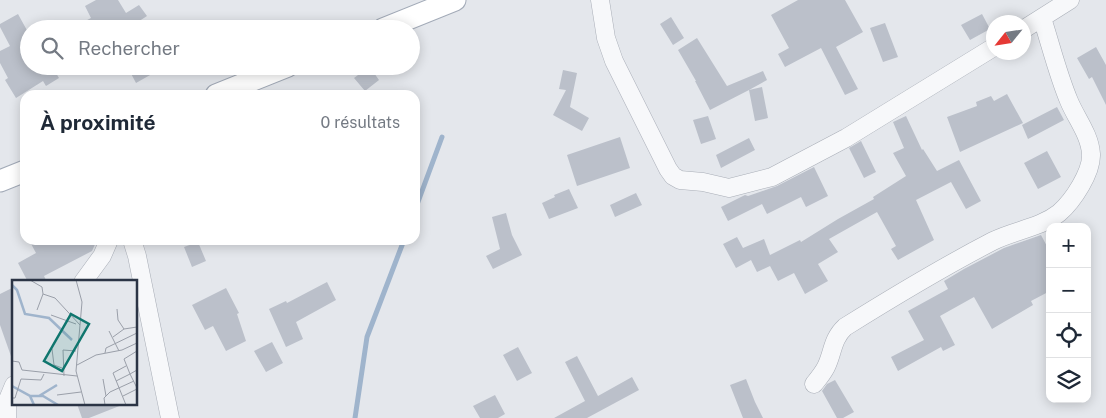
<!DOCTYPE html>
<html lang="fr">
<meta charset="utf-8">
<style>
:root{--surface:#fff;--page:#f6f6f7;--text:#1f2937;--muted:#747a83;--line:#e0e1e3}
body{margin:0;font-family:"Public Sans",sans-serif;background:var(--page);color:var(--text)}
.controls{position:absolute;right:15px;bottom:15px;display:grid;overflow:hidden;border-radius:10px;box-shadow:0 2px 12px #0003}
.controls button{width:45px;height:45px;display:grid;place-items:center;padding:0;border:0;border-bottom:1px solid var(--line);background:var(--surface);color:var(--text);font:25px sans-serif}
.compass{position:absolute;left:986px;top:15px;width:45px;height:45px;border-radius:50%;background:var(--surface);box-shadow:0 2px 12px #0003;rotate:240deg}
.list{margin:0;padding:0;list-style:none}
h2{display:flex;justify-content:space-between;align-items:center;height:65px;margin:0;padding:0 20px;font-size:21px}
h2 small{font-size:16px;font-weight:400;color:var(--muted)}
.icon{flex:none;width:28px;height:28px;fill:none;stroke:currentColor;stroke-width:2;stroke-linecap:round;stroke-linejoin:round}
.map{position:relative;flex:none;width:1106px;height:418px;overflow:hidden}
.search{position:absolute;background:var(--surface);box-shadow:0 2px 12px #0003;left:20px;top:20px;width:400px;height:55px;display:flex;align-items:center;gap:12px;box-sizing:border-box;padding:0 18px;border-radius:28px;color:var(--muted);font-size:19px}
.panel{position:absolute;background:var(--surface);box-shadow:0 2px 12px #0003;left:20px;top:90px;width:400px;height:155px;border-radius:15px}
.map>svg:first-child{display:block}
</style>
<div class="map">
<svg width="1106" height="418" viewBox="0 0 1106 418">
<rect width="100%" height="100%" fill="#e4e7ec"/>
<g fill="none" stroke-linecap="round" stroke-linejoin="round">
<path stroke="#9fb4cc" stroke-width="5" d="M415,210L442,137
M355,418L367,337L404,240"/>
</g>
<path fill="#bbc0ca" d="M96,0H118L126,13L139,5L147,16L127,29H70L91,18L85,6Z
M798,0H845L863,32L836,47L858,89L845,95L821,48L785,67L778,54L789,48L771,15Z
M18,14L29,34V66H68L56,73L59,78L46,86L43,81L16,98L5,80L8,78L0,63V51L10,46L0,27V24Z
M982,14L990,29L970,40L961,25Z
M671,17L684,38L673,45L660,24Z
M885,23L898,57L883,62L870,28Z
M697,38L727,86L763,71L767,80L749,90L762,87L768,118L755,121L749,90L710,110L695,81H696L678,50Z
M1096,47L1106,65V105L1092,77L1089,79L1077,58Z
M127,66H166L136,83Z
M351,66H369L379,80L365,91L354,78L358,75Z
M563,70L577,73L570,107L589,118L582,131L553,115L566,90L559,89Z
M1007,94L1023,123L960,152L947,117L977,106L976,102L991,96L994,101Z
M1057,107L1064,120L1028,139L1022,125Z
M708,116L716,139L701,144L693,120Z
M906,116L922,150L923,149L937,171L959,160L981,201L966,209L951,182L916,200L934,240L898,260L891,249L896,246L877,212L829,239L838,252L818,264L828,281L805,294L794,273L778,281L770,266L757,272L751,260L736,268L723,244L737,237L743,248L764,239L770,255L800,240L801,242L838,219L874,199L873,197L906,176L893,153L904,148L893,122Z
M620,137L630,168L577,186L567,155Z
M749,138L755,150L721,168L716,155Z
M861,141L876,172L864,178L849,148Z
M1047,151L1061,177L1038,189L1024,163Z
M814,167L828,196L806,207L801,197L767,214L762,204L728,221L721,207L745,195L748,196L777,186Z
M569,189L578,208L549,219L542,203L555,197L554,195Z
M636,193L642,205L615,217L610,205Z
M506,213L512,235L522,255L493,269L486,256L500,249L492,217Z
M1041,235L1050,252V291L1031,301L1033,305L992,329L974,297L940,316L955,345L943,351L941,347L898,371L891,357L924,340L908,311L948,289L944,281L964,269L1004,248Z
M29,240H97L92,251L44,276L47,282H28L18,263L36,253Z
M198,242L206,261L192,267L184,247Z
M327,282L336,300L296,322L303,339L286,347L269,309L286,301L287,303Z
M14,287V358L12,359L0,325V294Z
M226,288L239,313L237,314L246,341L226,351L213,326L205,330L192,305Z
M272,342L283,363L266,372L254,351Z
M518,347L532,373L517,381L503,355Z
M577,356L598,396L632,377L639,390L587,418H554L585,401L565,362Z
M746,379L755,402L763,418H743L730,385Z
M835,380L854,412L843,418H837L822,391L827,384Z
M495,395L505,414L498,418H480L473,406Z
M77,404H122V405L89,418H82Z"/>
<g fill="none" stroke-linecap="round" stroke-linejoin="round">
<defs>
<path id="minor" d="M600,0L606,38L614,61L668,169L673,176L680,180L703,182L729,188L772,177L846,138L994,47
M1024,29L1070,0
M132,240L137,256L170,418
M83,282L102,256L109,240
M814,384C818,379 823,373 826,367C833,353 832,339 845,327C893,297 943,267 993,241C1015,230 1040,228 1059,213C1073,201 1092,172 1091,154C1090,135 1076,118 1069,101C1058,75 1051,46 1042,18
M7,418V402L14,385"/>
<path id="major" d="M383,29L455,0
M216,95L288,66
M0,181L25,171"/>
</defs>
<use href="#minor" stroke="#a9aeb7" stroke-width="19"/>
<use href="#major" stroke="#a3abb8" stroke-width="23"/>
<use href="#minor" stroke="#f7f8fa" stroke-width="18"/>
<use href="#major" stroke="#fff" stroke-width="21"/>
</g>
<g transform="translate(12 280)">
<rect width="125" height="125" fill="#e4e7ec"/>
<path fill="none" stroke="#9fb4cc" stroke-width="2.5" d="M0,5L5,10L13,34L37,38L60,60M0,106L18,116L22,125M18,116H31L46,125M27,116L45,105"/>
<path fill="none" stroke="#9a9fa9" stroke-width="1" d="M18,0L30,7L31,14L25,30M64,0L70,22L64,91L73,125M31,14L43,18L68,45M105,29L106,40L112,49M39,35L64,44M97,51L107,71M101,57L112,49L125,47M40,69L42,85L50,88M93,73L94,68L125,53M0,81L7,82L10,90L65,96M65,85L84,75L110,70L125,63M114,86L101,93L114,125M125,90L118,94L125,108M52,96L51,70L64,71M91,99L94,116M104,101L118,94L112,79L125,71M45,115L69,112M111,116L125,109M0,118H3L9,99L29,100L32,94M93,125L92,118L98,112L122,101"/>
<path fill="#0f766e" fill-opacity="0.15" stroke="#0f766e" stroke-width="2.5" d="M59,34L77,44L50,91L32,81Z"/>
<rect width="125" height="125" fill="none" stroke="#2b3445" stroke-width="2.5"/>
</g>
</svg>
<div class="controls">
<button>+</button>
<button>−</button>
<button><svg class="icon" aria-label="locate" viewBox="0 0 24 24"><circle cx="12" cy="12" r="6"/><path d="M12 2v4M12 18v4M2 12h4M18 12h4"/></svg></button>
<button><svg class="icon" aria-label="layers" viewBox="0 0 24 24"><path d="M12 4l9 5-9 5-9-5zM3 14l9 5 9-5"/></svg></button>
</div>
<svg class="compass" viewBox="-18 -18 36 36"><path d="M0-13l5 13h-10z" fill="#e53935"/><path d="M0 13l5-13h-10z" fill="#747a83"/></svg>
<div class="search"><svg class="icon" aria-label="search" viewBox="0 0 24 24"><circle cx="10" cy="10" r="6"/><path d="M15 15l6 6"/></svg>Rechercher</div>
<section class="panel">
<h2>À proximité<small>0 résultats</small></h2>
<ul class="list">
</ul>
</section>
</div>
